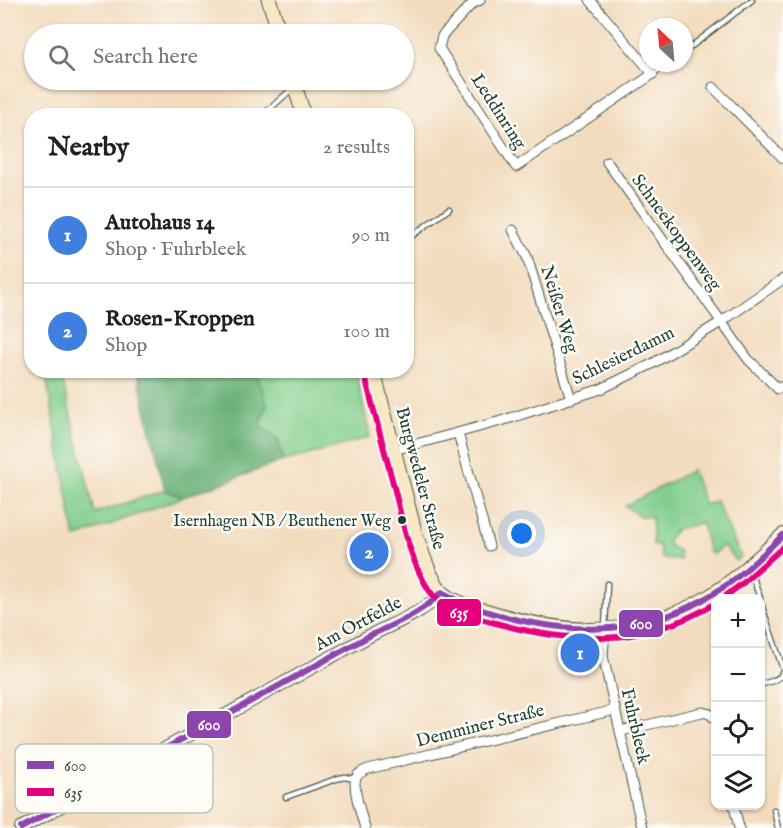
<!DOCTYPE html>
<meta charset="utf-8">
<style>
:root{--surface:#fff;--page:#f2f2f2;--text:#202124;--muted:#757577;--line:#e0e0e0;--accent:#2563eb}
body{margin:0;font-family:"IM FELL English",serif;background:var(--page);color:var(--text)}
.controls{position:absolute;right:18px;bottom:18px;display:grid;overflow:hidden;border-radius:12px;box-shadow:0 2px 4px #0004}
.controls button{width:54px;height:54px;display:grid;place-items:center;padding:0;border:0;border-bottom:2px solid var(--line);background:var(--surface);color:var(--text);font:30px sans-serif}
.compass{position:absolute;left:639px;top:18px;width:54px;height:54px;border-radius:50%;background:var(--surface);box-shadow:0 2px 4px #0004;rotate:334deg}
.you{position:absolute;left:522px;top:534px;width:21px;height:21px;margin:-15px;border:4px solid #fff;border-radius:50%;background:#1a73e8;box-shadow:0 0 0 9px #1a73e833}
.badge{display:grid;place-items:center;width:39px;height:39px;border-radius:50%;background:var(--accent);color:#fff;font-size:20px;font-weight:700}
.pin{position:absolute;translate:-50% -50%;border:3px solid #fff;box-shadow:0 2px 6px #0006}
.list{margin:0;padding:0;list-style:none}
h2{display:flex;justify-content:space-between;align-items:center;height:78px;margin:0;padding:0 24px;font-size:26px}
h2 small{font-size:20px;font-weight:400;color:var(--muted)}
.list li{display:grid;grid-template-columns:39px 1fr auto;gap:18px;align-items:center;box-sizing:border-box;height:96px;padding:0 24px;border-top:2px solid var(--line)}
.list b{display:block;font-size:22px;white-space:nowrap}
.list p{margin:0;font-size:20px;white-space:nowrap;color:var(--muted)}
.list em{font-size:20px;font-style:normal;color:var(--muted)}
.icon{flex:none;width:33px;height:33px;fill:none;stroke:currentColor;stroke-width:2;stroke-linecap:round;stroke-linejoin:round}
.map{position:relative;flex:none;width:783px;height:828px;overflow:hidden}
.search{position:absolute;background:var(--surface);box-shadow:0 2px 4px #0004;left:24px;top:24px;width:390px;height:66px;display:flex;align-items:center;gap:15px;box-sizing:border-box;padding:0 21px;border-radius:33px;color:var(--muted);font-size:22px}
.panel{position:absolute;background:var(--surface);box-shadow:0 2px 4px #0004;left:24px;top:108px;width:390px;height:270px;border-radius:24px}
.map>svg:first-child{display:block}
</style>
<div class="map">
<svg width="783" height="828" viewBox="0 0 783 828">
<rect width="100%" height="100%" fill="#fdfcf7"/>
<filter id="ink" filterUnits="userSpaceOnUse"><feTurbulence type="fractalNoise" baseFrequency=".0167" numOctaves="2"/><feDisplacementMap in="SourceGraphic" scale="12" xChannelSelector="R" yChannelSelector="G"/><feConvolveMatrix kernelMatrix="1 2 1 2 8 2 1 2 1" color-interpolation-filters="sRGB"/></filter>
<filter id="wash" filterUnits="userSpaceOnUse"><feTurbulence type="fractalNoise" baseFrequency=".008" numOctaves="4" result="noise"/><feDisplacementMap in="SourceGraphic" scale="24" xChannelSelector="R" yChannelSelector="G"/><feGaussianBlur stdDeviation="1.35" result="paint"/><feColorMatrix in="noise" values="0 0 0 0 0 0 0 0 0 0 0 0 0 0 0 0 0 1.4 0 .05"/><feComposite in="paint" operator="in"/></filter>
<g filter="url(#wash)">
<rect width="100%" height="100%" fill="#f3dcbe"/>
<path fill="#81cd8b" stroke="#508560" stroke-width="1.5" d="M45,371H60L95,513L165,490L183,497L75,538Z
M256,371H356L370,437L305,456L283,461L278,439L260,426L267,405Z
M692,470L705,505L716,501L741,557L736,561L723,546L713,554L709,553L702,523L676,529L668,539L669,546L679,551L680,560L661,558L659,545H653L652,517L640,516L625,506Z"/>
<path fill="#68b077" stroke="#447656" stroke-width="1.5" d="M137,371H256L267,405L260,426L278,439L283,461L183,497L165,490Z"/>
</g>
<g filter="url(#ink)">
<g fill="none" stroke-linecap="round" stroke-linejoin="round">
<defs>
<path id="service" d="M684,52L752,0
M653,74L668,63
M264,114L293,88
M406,240L449,209
M750,569L760,598
M760,601L783,669L781,676L775,680L760,685
M605,628L607,584
M286,797L336,779L344,777L355,779
M774,810L778,828"/>
<path id="minor" d="M480,0L472,4L442,36L439,48L516,167L653,74L590,0
M713,87L783,158
M607,162L748,359L778,389L783,386
M513,230L527,257L571,399
M458,433L489,546
M394,450L501,421L601,389L652,364L721,322L783,279
M605,630L603,656L642,828
M621,731L702,712L710,714L716,720
M734,806L739,828
M365,828C362,817 352,788 356,778C358,773 363,771 368,769L615,710"/>
<path id="tertiary" d="M21,828L371,635C394,623 426,612 442,592"/>
<path id="secondary" d="M269,0L280,34
M293,80L304,116
M373,370L415,533C422,552 428,575 441,591C452,603 472,607 486,611C557,633 617,640 686,609C724,592 753,563 783,535"/>
</defs>
<use href="#service" stroke="#3f5549" stroke-width="7"/>
<use href="#minor" stroke="#3f5549" stroke-width="11"/>
<use href="#tertiary" stroke="#3f5549" stroke-width="14"/>
<use href="#secondary" stroke="#3f5549" stroke-width="16"/>
<use href="#service" stroke="#fff" stroke-width="4.5"/>
<use href="#minor" stroke="#fff" stroke-width="9"/>
<use href="#tertiary" stroke="#fff" stroke-width="12"/>
<use href="#secondary" stroke="#f8e8c3" stroke-width="14"/>
<defs>
<path id="bus-1" d="M21,828L371,635C396,623 422,613 442,592C470,608 501,617 533,623C604,636 664,628 725,586C746,572 764,553 783,535"/>
<path id="bus-2" d="M364,372C374,412 385,452 395,491C403,524 410,561 429,590C442,610 466,615 488,621C569,644 640,649 716,603
M723,598L743,583L783,547"/>
</defs>
<use href="#bus-1" stroke="#fdfcf7" stroke-width="10"/>
<use href="#bus-2" stroke="#fdfcf7" stroke-width="10"/>
<use href="#bus-1" stroke="#8e44ad" stroke-width="6"/>
<use href="#bus-2" stroke="#e5007d" stroke-width="6"/>
</g>
</g>
<circle fill="#1f3d34" stroke="#fdfcf7" stroke-width="2" cx="402" cy="520" r="5"/>
<g text-anchor="middle" stroke-width="5" stroke-linejoin="round" paint-order="stroke">
<g font-size="16" fill="#1f3d34" stroke="#fdfcf7" text-anchor="end">
<text x="391" y="526">Isernhagen NB / Beuthener Weg</text>
</g>
<g font-size="18" fill="#1f3d34" stroke="#fdfcf7">
<text transform="translate(499 111) rotate(57)" y="6">Leddinring</text>
<text transform="translate(677 232) rotate(54)" y="6">Schneekoppenweg</text>
<text transform="translate(560 309) rotate(73)" y="6">Neißer Weg</text>
<text transform="translate(623 355) rotate(-26)" y="6">Schlesierdamm</text>
<text transform="translate(421 478) rotate(75)" y="6">Burgwedeler Straße</text>
<text transform="translate(358 623) rotate(-28)" y="6">Am Ortfelde</text>
<text transform="translate(480 725) rotate(-14)" y="6">Demminer Straße</text>
<text transform="translate(636 726) rotate(77)" y="6">Fuhrbleek</text>
</g>
</g>
<rect x="15" y="744" width="198" height="69" rx="9" fill="#fdfcf7" stroke="#bac3bc" stroke-width="1.5"/>
<rect x="27" y="761" width="27" height="8" fill="#8e44ad"/>
<rect x="27" y="788" width="27" height="8" fill="#e5007d"/>
<g font-size="16" fill="#1f3d34">
<text x="64" y="771">600</text>
<text x="64" y="798">635</text>
</g>
<g stroke="#fdfcf7" stroke-width="2">
<rect x="436" y="598" width="46" height="29" rx="6" fill="#e5007d"/>
<rect x="618" y="609" width="46" height="29" rx="6" fill="#8e44ad"/>
<rect x="186" y="710" width="46" height="29" rx="6" fill="#8e44ad"/>
</g>
<g font-size="16" text-anchor="middle" font-weight="bold" fill="#fff">
<text x="459" y="618">635</text>
<text x="641" y="629">600</text>
<text x="209" y="730">600</text>
</g>
</svg>
<div class="controls">
<button>+</button>
<button>−</button>
<button><svg class="icon" aria-label="locate" viewBox="0 0 24 24"><circle cx="12" cy="12" r="6"/><path d="M12 2v4M12 18v4M2 12h4M18 12h4"/></svg></button>
<button><svg class="icon" aria-label="layers" viewBox="0 0 24 24"><path d="M12 4l9 5-9 5-9-5zM3 14l9 5 9-5"/></svg></button>
</div>
<svg class="compass" viewBox="-18 -18 36 36"><path d="M0-13l5 13h-10z" fill="#e53935"/><path d="M0 13l5-13h-10z" fill="#757577"/></svg>
<div class="you"></div>
<div class="pin badge" style="left:580px;top:653px;background:#3f7fe0">1</div>
<div class="pin badge" style="left:369px;top:552px;background:#3f7fe0">2</div>
<div class="search"><svg class="icon" aria-label="search" viewBox="0 0 24 24"><circle cx="10" cy="10" r="6"/><path d="M15 15l6 6"/></svg>Search here</div>
<section class="panel">
<h2>Nearby<small>2 results</small></h2>
<ul class="list">
<li><span class="badge" style="background:#3f7fe0">1</span><div><b>Autohaus 14</b><p>Shop · Fuhrbleek</p></div><em>90 m</em></li>
<li><span class="badge" style="background:#3f7fe0">2</span><div><b>Rosen-Kroppen</b><p>Shop</p></div><em>100 m</em></li>
</ul>
</section>
</div>
